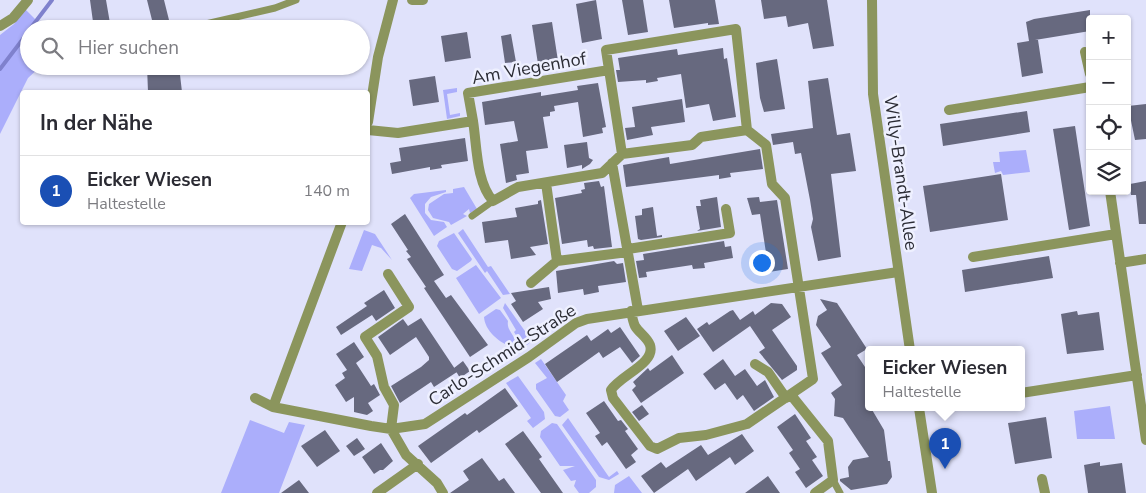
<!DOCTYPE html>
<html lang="de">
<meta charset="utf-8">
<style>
:root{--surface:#fff;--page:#f2f2f3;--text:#2b2b33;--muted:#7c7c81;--line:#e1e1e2;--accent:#0f766e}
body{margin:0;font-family:"Nunito Sans",sans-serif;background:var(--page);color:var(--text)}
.controls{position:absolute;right:15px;top:15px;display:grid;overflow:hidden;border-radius:5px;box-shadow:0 1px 4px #0004}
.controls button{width:45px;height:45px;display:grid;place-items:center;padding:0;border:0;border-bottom:1px solid var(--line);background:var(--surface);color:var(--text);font:25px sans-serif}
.you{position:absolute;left:761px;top:262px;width:18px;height:18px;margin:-12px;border:4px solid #fff;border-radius:50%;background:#1a73e8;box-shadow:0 0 0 8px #1a73e833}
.badge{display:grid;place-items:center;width:32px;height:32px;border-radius:50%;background:var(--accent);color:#fff;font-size:16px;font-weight:700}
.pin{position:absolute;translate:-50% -41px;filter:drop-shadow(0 1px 2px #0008)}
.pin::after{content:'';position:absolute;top:26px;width:18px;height:15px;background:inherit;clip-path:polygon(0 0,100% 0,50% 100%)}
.popup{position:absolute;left:865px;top:346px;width:160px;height:65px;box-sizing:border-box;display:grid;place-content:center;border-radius:5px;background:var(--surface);filter:drop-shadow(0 1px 4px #0005);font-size:16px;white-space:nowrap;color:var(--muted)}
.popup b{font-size:19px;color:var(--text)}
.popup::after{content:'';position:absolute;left:50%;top:100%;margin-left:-10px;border:10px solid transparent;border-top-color:var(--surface)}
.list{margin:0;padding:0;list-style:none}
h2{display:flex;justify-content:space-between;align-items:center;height:65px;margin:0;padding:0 20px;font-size:21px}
h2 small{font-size:16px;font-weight:400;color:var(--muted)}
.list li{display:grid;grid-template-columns:32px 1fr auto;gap:15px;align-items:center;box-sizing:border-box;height:70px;padding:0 20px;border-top:1px solid var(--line)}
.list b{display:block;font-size:19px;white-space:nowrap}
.list p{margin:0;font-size:16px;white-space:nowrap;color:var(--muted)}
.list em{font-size:16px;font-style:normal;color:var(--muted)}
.icon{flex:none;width:28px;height:28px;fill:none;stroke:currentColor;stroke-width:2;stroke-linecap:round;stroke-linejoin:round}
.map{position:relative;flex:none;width:1146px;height:493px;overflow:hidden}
.search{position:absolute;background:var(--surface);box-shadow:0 1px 4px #0004;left:20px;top:20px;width:350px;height:55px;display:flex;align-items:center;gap:12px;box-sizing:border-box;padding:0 18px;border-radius:28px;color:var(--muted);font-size:19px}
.panel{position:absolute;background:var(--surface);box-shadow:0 1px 4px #0004;left:20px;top:90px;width:350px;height:135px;border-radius:5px}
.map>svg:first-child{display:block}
</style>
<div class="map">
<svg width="1146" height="493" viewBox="0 0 1146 493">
<rect width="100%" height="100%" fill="#e0e2fb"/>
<path fill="#abaefb" d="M25,9L45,29H29V66H41L28,78L0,134V35L14,24Z
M457,88V92L447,94L450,115L460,113V116L447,119L443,90Z
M1026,150L1030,172L1003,175L1001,171L995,173L993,162H1000L999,152Z
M464,187L477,209L470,213L469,209L463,214L467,216L451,225L449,222L433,218L428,210L429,204L444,194L453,193V189Z
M446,190V192L431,197L425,204V213L431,220L444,222L447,227L434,236L410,198L414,194Z
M463,229L488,267L491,266L510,294L503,295L487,271L485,273L458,233Z
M364,230L375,234L392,260L381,248L372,245L362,271L349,269Z
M454,233L472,259L471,261L457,271L452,269L437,246L439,241Z
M476,265L501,298L479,314L456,278Z
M505,303L532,341L527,345L521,343L514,332L516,330L503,308Z
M496,309L500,310L508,321C506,331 517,336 515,345L511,347C499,342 485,331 484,317Z
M541,359L566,395L563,401L569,410L560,417L555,416L536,389V384L547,378L535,363Z
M518,376L544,412L545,419L533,428L527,421L531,418L506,383Z
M1110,406L1115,439H1077L1074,411Z
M568,418L609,477L617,471L619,474L609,480L599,477L562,425Z
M250,420L284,433L289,422L305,425L279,493H221Z
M552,423L557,424L596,480V487L589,493H579L574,486L576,480L571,481L563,470L575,466H560L540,437L541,431Z
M629,476L642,493H614L615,485Z"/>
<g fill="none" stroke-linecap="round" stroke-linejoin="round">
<path stroke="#7f81cd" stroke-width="4" d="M30,29L52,0
M0,69L29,31"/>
</g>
<path fill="#67697f" d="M90,0H106L111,29H94Z
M147,0H164L169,20L153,24Z
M596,0L602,39L582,43L576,4Z
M622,0H643L648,32L628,35Z
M669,0H715L719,24L708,25V23L674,28Z
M761,0H827L834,46L813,49L808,23L788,27L786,16L764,19Z
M1090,10V31L1035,40H1038L1043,73L1022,77L1017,43L1029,41L1026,22L1034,19Z
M552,22L558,61L538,64L532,25Z
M467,32L471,58L445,62L441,36Z
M511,34L516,62L505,63L501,36Z
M723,48L724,59L727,58L736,117L713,121L709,104L686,108L681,74L657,78L658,81L646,83V80L618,82L616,70H620L618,58L677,49L678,55Z
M777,59L785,109L764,112L760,98L756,63Z
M147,66H179L182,92H148Z
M435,76L439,102L413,106L409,80Z
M828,78L837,135L850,133L856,171L831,174L841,257L818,261L811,227L813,219L810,200L801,153L795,154L793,142L773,145L771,134L813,128L808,81Z
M598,83L606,127L602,128L603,133L583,137L578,102L554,106L555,111L550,112V116L543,117L548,148L526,151L529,173L516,175L517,180L506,183L500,144L518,141L514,121L485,125L482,102L541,92V96L578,90L577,86Z
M682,99L685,122L651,127L653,135L627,140L625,128L635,127L632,107Z
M1146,104V139L1135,140L1128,106Z
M1027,111L1030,132L943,146L940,124Z
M1075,126L1090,226L1069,230L1053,129Z
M465,138L468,161L441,165L442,168L430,170V167L392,174L390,163L401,161L399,148Z
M587,142L589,158L593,160L590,164L582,169V165L567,168L564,145Z
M760,149L763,169L730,173L731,177L719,179V175L626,187L623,165L669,157L670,164Z
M1001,174L1008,220L930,232L923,186Z
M599,181L601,187L604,186L612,247L594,249L593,246L588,247L587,240L562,244L555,198L582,193L581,190L585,189L584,183Z
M1146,181V224H1139L1136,195H1131L1130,184Z
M717,197L721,227L697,231L700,229L696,206H701L700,200Z
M759,197L760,202L777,200L788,269L769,272L760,214L752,215L747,198Z
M541,200L548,244L530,247L536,255L511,259L508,240L485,243L482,222L517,217L515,208L538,204V201Z
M653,207L657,236L662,235V237L641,240L638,239L635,216L642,215V209Z
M405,214L444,275L434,281L446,298L451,295L488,345L470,357L424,288L426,287L407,259L411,257L406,251L408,250L391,224Z
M724,241L725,247L731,246L733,258L704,263L705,268L693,269L692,265L646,272L647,277L639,278L636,261L644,260L643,254Z
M1049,256L1053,278L965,292L962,270Z
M614,261L617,264L623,263L626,282L598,286L599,292L584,295L583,289L558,293L556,271Z
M549,287L551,299L538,302L543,309L523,322L511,304L516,301L511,293Z
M384,290L395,308L376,321L372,315L341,335L336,327L367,306L364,303Z
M820,299L837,303L867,349L857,355L869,373V408H871L884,430L888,461H890L892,477L887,484L851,490L840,481V479L849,477L848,467L853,460L869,457L843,418L834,416L835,399L831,393L842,385L821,353L831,347L816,325L818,316L827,310Z
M771,303L782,304L791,317L772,330L797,366V370L782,380L759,352L765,348L750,326L713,352L697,329L707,322L709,325L730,311L733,310L740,320L753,311L755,315Z
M1077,311L1078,315L1099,312L1104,350L1067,354L1061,314Z
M686,317L700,336L678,351L664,331Z
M421,318L457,372L434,387L431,382L400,403L391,386L421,367L429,360V357L416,337L390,355L378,337L403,319L408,326Z
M620,327L640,356L632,363L620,347L603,358L599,352L557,382L545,364L587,335L591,341L608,329L611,333Z
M354,342L364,357L356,363L371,386L374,384L380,395L368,403L373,411L367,415L354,412V397L346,402L335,385L345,378L342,373L347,370L336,354Z
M672,355L684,373L641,403L632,390L636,386L633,382L648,368L650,371Z
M723,359L735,376L745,369L757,386L765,380L774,397L754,411L743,395L737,400L725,383L715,390L703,374Z
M463,361L470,371L460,378L454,368Z
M505,388L518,406L479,433L477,430L431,463L418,446L465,413L467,415Z
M604,401L618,421L621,420L628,429L625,431L638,449L631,455L636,462L626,469L607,442L602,446L595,436L600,433L586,413Z
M642,405L649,414L639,421L632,412Z
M795,414L811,438L806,441L817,457L812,460L823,476L806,488L795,472L800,469L789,453L793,450L777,427Z
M1046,417L1052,458L1015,464L1008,423Z
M325,430L340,451L317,467L301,446Z
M523,431L542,457L539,459L563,493H541L505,444Z
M742,434L754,451L735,465L730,457L696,481L688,469L654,493L641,476L661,462L666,468L701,445L708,455Z
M357,438L365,449L354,456L346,446Z
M381,443L393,461L383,470H380L374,474L362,457Z
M482,458L499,481L504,478L515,493H450L469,480L463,471Z
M1100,462V466L1122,463L1126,493H1088L1084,465Z
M768,476L780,493H745Z
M299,480L309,493H281Z"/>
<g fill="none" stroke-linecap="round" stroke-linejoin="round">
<path stroke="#8b955d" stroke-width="7" d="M184,29L275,8L296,0
M472,216L493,201
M833,480L840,493"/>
<path stroke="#8b955d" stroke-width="10" d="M0,26L13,18L28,0
M1085,52L1090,74
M949,110L1090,87
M473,121C477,146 476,182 493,201L518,187L602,173L622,154L692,145L701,137L747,130
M368,122L378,57L393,0
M368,130L398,133L473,121L468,93L609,70
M622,154L606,50L736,29L747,130L766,145L772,184L785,198L813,379L747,424L706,435L679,438L657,449L650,446L613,398L611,390C621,375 656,363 650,345C647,337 639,333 635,326C633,322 632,316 631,311
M612,163L638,310
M1110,191L1146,440
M628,249L730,233L726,209
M973,257L1116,234
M557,261L628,252
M1120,263L1146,259
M388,274L409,307L365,337L377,356L384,387L394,405L391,429L406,455L437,483L443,493
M531,283L557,261L546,183
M755,364L768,372L786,398
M1021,393L1137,375
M791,395L828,441L833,480L815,493
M255,398L273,407L371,426L391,429L425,424L529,357L576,323L587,319L898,272
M273,407L342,222
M1042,479L1045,493
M377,493L418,464"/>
<path stroke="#8b955d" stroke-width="10" d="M412,0H423
M872,0L873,94L910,350
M919,408L932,493"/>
</g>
<g text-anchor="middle" stroke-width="5" stroke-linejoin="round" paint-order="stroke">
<g font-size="18" fill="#2b2c35" stroke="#eef0ff">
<text transform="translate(529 68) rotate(-10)" y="6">Am Viegenhof</text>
<text transform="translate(901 173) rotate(82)" y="6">Willy-Brandt-Allee</text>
<text transform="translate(502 355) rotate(-33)" y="6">Carlo-Schmid-Straße</text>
</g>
</g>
</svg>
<div class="controls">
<button>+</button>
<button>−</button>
<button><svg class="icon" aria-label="locate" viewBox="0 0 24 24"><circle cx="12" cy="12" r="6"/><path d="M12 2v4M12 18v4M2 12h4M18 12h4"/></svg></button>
<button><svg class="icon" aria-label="layers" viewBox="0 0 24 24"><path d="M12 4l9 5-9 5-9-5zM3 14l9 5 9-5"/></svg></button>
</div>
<div class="you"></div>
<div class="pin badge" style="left:945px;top:469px;background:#1a4fb4">1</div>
<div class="popup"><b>Eicker Wiesen</b>Haltestelle</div>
<div class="search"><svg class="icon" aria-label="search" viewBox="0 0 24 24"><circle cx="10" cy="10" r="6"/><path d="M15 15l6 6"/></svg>Hier suchen</div>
<section class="panel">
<h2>In der Nähe<small></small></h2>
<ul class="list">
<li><span class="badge" style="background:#1a4fb4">1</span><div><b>Eicker Wiesen</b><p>Haltestelle</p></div><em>140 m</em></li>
</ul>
</section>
</div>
